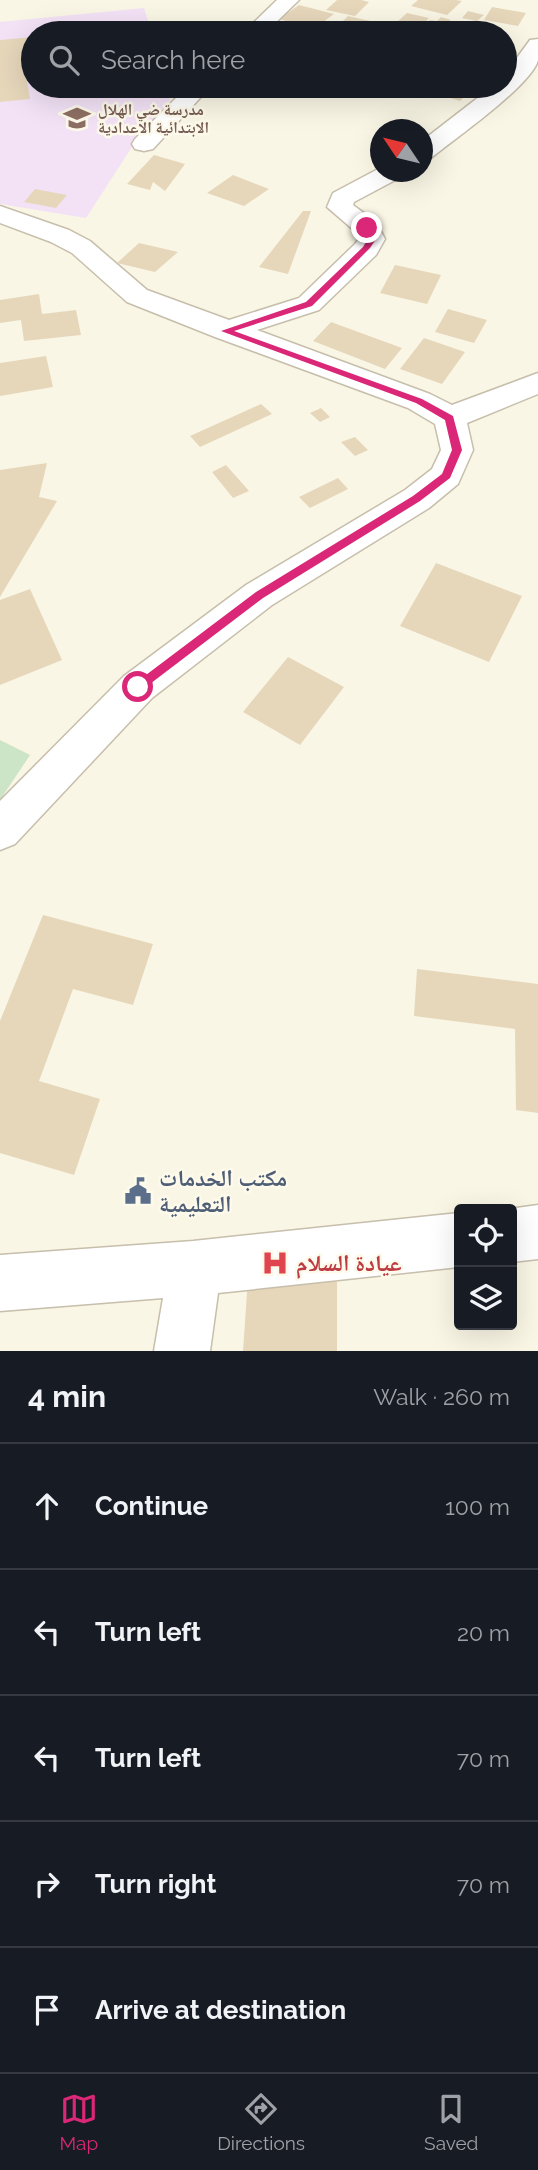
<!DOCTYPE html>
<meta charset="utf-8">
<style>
:root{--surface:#171b24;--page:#242831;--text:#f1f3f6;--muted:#9ea1a6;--line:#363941;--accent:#db2777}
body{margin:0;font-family:Raleway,"Noto Naskh Arabic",sans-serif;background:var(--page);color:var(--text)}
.controls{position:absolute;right:21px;bottom:21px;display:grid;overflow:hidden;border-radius:7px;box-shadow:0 7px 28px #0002}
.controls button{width:63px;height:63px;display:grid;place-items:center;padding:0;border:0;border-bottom:2px solid var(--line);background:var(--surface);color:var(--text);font:35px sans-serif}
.compass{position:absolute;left:370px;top:119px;width:63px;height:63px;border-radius:50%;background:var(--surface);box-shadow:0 7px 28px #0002;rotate:305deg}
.stop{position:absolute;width:21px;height:21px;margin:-16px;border:5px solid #db2777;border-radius:50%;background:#fff}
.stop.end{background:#db2777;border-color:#fff;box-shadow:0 2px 7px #0008}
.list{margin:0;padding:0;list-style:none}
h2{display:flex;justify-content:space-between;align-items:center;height:91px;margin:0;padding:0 28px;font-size:30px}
h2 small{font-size:23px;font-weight:400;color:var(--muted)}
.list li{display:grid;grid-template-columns:46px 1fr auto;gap:21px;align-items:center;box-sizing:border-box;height:126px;padding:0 28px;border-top:2px solid var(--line)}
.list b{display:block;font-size:26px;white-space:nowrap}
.list em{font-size:23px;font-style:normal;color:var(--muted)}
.icon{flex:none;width:38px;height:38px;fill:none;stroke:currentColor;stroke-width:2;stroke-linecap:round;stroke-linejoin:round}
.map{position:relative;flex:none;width:538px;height:1351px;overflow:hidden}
.search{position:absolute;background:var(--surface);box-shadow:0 7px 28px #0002;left:21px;right:21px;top:21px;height:77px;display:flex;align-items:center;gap:18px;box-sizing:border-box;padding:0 24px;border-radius:38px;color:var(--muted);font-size:26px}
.sheet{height:721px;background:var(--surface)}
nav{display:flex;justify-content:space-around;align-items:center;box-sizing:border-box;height:98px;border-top:2px solid var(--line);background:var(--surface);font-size:19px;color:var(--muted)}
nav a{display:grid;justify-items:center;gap:4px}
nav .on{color:var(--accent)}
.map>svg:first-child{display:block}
</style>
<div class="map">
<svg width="538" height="1351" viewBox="0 0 538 1351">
<rect width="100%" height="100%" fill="#f9f6e5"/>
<path fill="#f3e2f6" d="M144,8L152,33H33V86H166L170,100L139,136L86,218L0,204V22Z"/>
<path fill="#cbe5c6" d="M0,740L30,755L0,800Z"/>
<path fill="#e6d7bb" d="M337,0H361L369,2L355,16L326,10Z
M418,0H456L462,1L447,15L411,6Z
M299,5L334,14L315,28L279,19Z
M492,7L526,13L518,26L484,20Z
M468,11L484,15L477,21L462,18Z
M407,13L429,18L423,24H425L430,20L437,21L441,17L451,20L435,33H426L436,25L433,24L423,33L387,31Z
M348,16L379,23L370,33L337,27Z
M206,21L212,32L160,33L157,26Z
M33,37V53L22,54L30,99L0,102V40Z
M85,86H117L118,89L87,92Z
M428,86H475L460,101L424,90Z
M154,155L185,164L165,191L153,182L150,190L127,184Z
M233,175L269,189L244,206L207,193Z
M35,189L67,195L56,208L24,202Z
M303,211H311L288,274L259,267Z
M139,243L178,252L155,272L117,263Z
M395,265L441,275L427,304L380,293Z
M39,294L42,314L76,310L81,335L24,341L21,320L0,323V300Z
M448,309L487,320L474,343L435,332Z
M331,322L402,348L385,369L313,341Z
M424,338L465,352L442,384L400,369Z
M46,356L53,387L0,396V363Z
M261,404L272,414L200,447L190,436Z
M321,408L330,417L320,422L310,413Z
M355,437L368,450L355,456L341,442Z
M47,463L39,497L57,501L0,597V470Z
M226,465L249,491L233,498L212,472Z
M338,478L348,489L310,508L299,497Z
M436,563L522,596L489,662L400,626Z
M30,589L62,660L0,685V600Z
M288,657L344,687L300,745L243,712Z
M43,915L153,944L133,1005L73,989L39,1081L100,1099L74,1175L0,1153V1021Z
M417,969L538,984V1113L516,1110L515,1029L414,1016Z
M248,1278L337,1282V1351H243Z"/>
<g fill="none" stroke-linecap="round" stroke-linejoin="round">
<defs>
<path id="minor" d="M277,0H299L265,33H243Z
M538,39C538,45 538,54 538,60C532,85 453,140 431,158L422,160V141L493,86H505V74L530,40Z
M188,86H211L153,149L144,151L135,149L132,144L135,139Z
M380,168V172H404L401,177L354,202L353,205L376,222L385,239L376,255L319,310L257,330L430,394L452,405L538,373V394L467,423L473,450L458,484L429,508L272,605L152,698L15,844L0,850V801L124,676L246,585L405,490L432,469L441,450L435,424L408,408L215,337L127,302L72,253L51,242L0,223V206L69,230L90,241L147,290L229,320L299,298L355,244L359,239L356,232L327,207L333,193Z
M538,1205V1259L512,1262V1209H509Z
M459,1213V1267L218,1293L210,1351H154L163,1298L0,1311V1255L193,1241Z"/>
</defs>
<use href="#minor" stroke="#c7beab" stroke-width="3"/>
<use href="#minor" fill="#fff" fill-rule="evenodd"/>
</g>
<path fill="#db2777" d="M367,226L376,239L370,248L312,306L234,331L422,399L453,416L462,450L450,478L420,501L263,598L142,690H134V684L256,592L413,496L442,474L452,450L445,420L416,403L221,331L306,302L363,247L368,239L363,228Z"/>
<defs>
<symbol id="school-bare" viewBox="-9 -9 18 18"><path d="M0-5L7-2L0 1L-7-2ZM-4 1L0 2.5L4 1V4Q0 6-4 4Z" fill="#8d6e63" stroke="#fdfaeb" stroke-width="2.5" paint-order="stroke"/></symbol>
<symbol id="civic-bare" viewBox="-9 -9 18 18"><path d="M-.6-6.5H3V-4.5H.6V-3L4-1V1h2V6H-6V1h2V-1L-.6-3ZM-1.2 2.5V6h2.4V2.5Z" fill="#5c6f8a" stroke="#fdfaeb" stroke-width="2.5" paint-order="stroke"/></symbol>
<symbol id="hospital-bare" viewBox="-9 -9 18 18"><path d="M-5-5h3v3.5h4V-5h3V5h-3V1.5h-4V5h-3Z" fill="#e0444e" stroke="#fdfaeb" stroke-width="2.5" paint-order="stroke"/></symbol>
</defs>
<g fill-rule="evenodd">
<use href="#school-bare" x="58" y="99" width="38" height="38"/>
<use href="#civic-bare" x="119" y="1172" width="38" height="38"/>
<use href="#hospital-bare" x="256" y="1244" width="38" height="38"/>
</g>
<g text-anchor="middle" stroke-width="5" stroke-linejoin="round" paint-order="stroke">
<g font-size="16" font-weight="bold" fill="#785e54" stroke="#fdfaeb" text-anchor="start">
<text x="98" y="115">مدرسة ضي الهلال<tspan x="98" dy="18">الابتدائية الاعدادية</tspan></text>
</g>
<g font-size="23" font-weight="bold" fill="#4e5e75" stroke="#fdfaeb" text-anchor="start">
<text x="159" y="1186">مكتب الخدمات<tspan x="159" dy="26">التعليمية</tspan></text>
</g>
<g font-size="23" font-weight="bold" fill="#be3a42" stroke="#fdfaeb" text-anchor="start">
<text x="296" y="1271">عيادة السلام</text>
</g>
</g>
</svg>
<div class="controls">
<button><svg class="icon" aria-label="locate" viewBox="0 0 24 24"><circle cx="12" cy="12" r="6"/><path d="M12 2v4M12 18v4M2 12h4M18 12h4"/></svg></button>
<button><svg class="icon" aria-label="layers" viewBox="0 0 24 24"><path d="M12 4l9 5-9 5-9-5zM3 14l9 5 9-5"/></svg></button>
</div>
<svg class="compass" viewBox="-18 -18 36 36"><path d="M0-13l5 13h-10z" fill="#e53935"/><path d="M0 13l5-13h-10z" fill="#9ea1a6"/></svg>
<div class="stop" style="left:138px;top:687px"></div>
<div class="stop end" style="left:367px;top:228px"></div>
<div class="search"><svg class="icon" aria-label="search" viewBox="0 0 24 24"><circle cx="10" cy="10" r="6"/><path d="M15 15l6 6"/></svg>Search here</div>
</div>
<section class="sheet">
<h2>4 min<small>Walk · 260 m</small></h2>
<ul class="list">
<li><svg class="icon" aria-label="ahead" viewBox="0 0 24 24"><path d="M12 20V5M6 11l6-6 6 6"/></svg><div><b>Continue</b></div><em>100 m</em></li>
<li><svg class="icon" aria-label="left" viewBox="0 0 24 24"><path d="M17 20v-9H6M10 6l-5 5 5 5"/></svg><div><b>Turn left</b></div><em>20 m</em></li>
<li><svg class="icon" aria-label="left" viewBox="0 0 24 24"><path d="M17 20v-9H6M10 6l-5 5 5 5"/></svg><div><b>Turn left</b></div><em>70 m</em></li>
<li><svg class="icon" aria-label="right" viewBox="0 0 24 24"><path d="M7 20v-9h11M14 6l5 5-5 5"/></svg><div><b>Turn right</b></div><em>70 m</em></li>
<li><svg class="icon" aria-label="arrive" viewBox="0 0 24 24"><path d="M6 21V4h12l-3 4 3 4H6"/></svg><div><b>Arrive at destination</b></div></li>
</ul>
</section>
<nav>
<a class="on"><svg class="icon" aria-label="map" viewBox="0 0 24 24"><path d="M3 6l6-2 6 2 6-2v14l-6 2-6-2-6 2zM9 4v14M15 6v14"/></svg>Map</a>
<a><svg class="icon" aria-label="directions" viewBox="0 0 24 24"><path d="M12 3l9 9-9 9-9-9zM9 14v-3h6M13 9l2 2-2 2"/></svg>Directions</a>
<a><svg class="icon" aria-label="saved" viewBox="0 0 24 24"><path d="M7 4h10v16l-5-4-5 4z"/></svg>Saved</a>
</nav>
